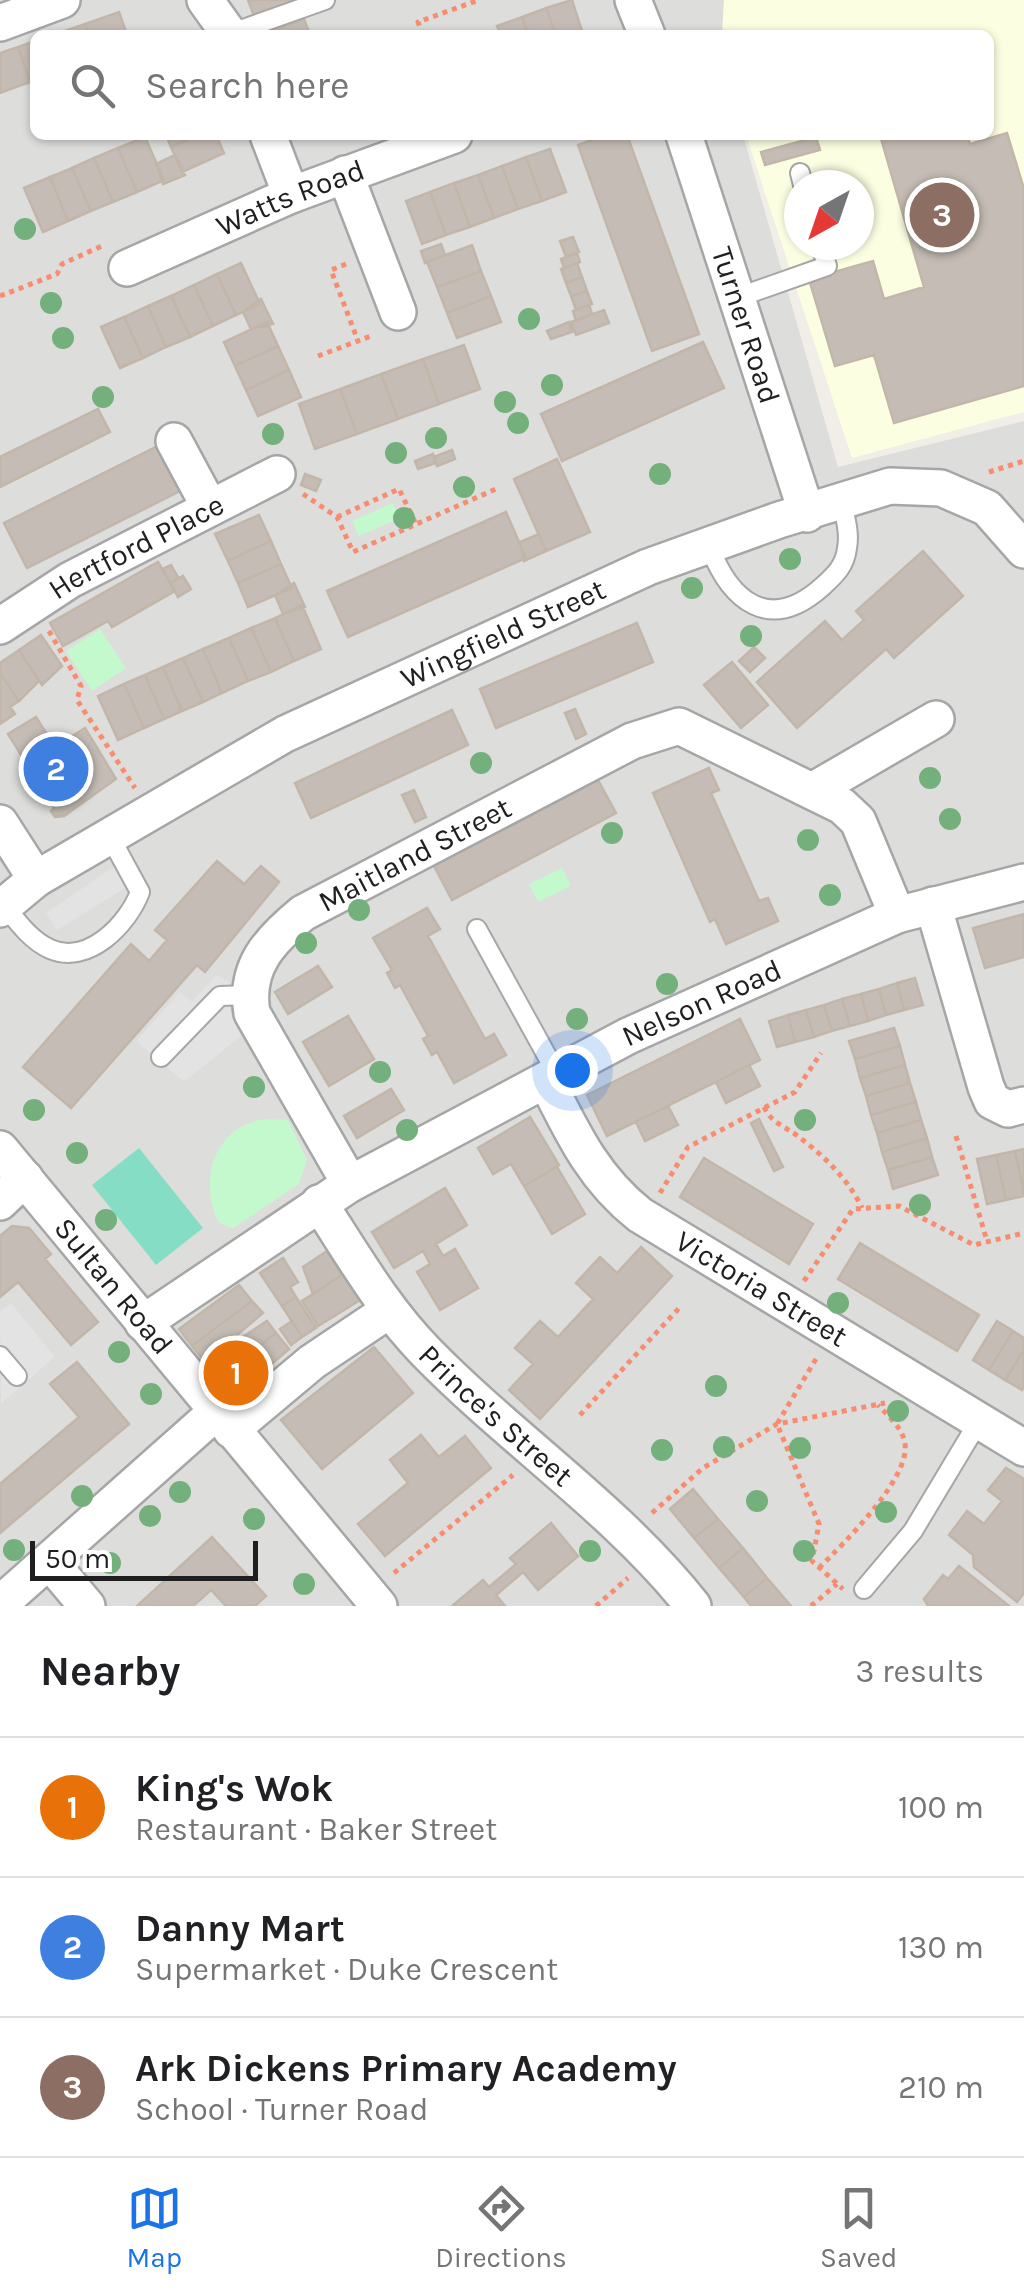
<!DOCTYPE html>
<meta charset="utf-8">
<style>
:root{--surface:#fff;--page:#f6f6f6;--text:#202124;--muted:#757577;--line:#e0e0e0;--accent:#1a73e8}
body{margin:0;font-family:Karla,sans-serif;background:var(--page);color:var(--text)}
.compass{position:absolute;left:784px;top:170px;width:90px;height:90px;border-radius:50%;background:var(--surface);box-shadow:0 2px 8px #0004;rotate:220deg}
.scale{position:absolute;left:30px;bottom:25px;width:228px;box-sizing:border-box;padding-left:10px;border:5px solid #1f1f1f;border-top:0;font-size:28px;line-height:35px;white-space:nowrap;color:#1f1f1f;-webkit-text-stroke:8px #fff;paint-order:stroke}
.you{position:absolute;left:572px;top:1070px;width:35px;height:35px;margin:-25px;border:8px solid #fff;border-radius:50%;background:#1a73e8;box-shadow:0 0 0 15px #1a73e833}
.badge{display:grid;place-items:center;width:65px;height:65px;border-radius:50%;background:var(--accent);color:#fff;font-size:32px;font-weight:700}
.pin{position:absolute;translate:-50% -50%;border:5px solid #fff;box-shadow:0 2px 10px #0006}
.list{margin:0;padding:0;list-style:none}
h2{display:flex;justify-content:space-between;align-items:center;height:130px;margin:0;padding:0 40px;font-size:42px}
h2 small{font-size:32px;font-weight:400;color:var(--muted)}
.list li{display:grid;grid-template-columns:65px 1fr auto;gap:30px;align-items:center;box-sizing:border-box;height:140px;padding:0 40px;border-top:2px solid var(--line)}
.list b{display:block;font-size:38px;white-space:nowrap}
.list p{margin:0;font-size:32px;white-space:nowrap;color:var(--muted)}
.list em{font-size:32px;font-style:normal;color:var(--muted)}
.icon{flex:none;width:55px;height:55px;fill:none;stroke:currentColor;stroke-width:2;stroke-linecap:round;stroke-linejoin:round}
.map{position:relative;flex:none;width:1024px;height:1606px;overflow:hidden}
.search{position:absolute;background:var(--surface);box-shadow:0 2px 8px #0004;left:30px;right:30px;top:30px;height:110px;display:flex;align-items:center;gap:25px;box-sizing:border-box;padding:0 35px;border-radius:15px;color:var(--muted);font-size:38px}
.sheet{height:550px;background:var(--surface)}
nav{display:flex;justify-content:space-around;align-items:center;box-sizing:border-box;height:140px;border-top:2px solid var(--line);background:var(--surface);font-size:28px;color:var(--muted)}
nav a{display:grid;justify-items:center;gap:5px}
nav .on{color:var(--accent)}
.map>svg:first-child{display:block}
</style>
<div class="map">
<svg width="1024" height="1606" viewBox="0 0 1024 1606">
<rect width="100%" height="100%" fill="#f0eee6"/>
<path fill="#dddddc" d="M0,0H724L722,35H35V135H743L838,467L1024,421V1606H0Z"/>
<path fill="#fbfee1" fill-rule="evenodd" d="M724,0H1024V412L852,458L746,135H989V35H722ZM799,185H859V245H799Z"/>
<path fill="#c4f9ce" d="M393,503L400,518L359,536L352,521Z
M100,629L126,668L92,691L66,651Z
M562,868L571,886L538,902L529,884Z
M288,1120L307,1160L299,1184L233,1228L219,1223C200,1187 210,1133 256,1121C265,1118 278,1120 288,1120Z"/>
<path fill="#86ddc5" d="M139,1148L203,1228L156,1265L92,1185Z"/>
<path fill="#e3e3e3" d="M118,864L130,885L57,930L46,913Z
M216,975L230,982V1014L241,1036L184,1082L136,1041L180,992L192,1002Z
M11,1303L55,1357L1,1404L0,1312Z"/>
<path fill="#c5bdb5" stroke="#c1b6a9" stroke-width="2.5" d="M248,0H298L254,16Z
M572,0L582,31L556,35L546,8Z
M546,8L556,35H528L522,17Z
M119,12L127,35H89L85,24Z
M522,17L528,35H501L497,26Z
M304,19L310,35H261L267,33Z
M85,24L89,35H53Z
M35,41V81L30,82L18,47Z
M18,47L30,82L0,93V53Z
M1007,133L1024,189V386L894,423L874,355L835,366L809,279L873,261L884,299L924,287L880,135H967L970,144Z
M166,135H198L171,147Z
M198,135H216L224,153L182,172L171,147Z
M606,135H627L699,334L652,351L578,145Z
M145,137L164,180L137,192L118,148Z
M816,137L820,150L765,165L761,152Z
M118,148L137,192L113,202L94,158Z
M550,149L566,192L542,201L526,157Z
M175,155L185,175L163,184L156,164Z
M526,157L542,201L518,209L502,166Z
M94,158L113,202L91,211L72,168Z
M502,166L518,209L494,218L478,175Z
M72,168L91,211L68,221L50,177Z
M478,175L494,218L470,227L454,183Z
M50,177L68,221L43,232L24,188Z
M454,183L470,227L446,235L430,192Z
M430,192L446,235L422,244L406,201Z
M573,237L579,252L566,257L560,241Z
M441,244L445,255L425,263L421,251Z
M472,245L481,271L437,287L427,262Z
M577,253L580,262L564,268L561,259Z
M241,263L260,304L236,315L217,274Z
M577,263L582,277L566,283L561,269Z
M481,271L491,296L447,313L437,287Z
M217,274L236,315L213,326L194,285Z
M582,277L587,291L571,296L566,283Z
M194,285L213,326L190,337L171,296Z
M587,291L592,304L576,310L571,296Z
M171,296L190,337L166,347L148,306Z
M491,296L501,322L457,338L447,313Z
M261,299L273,324L251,329L243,312Z
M589,305L592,314L576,321L573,311Z
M148,306L166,347L143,358L124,317Z
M604,310L609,323L576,335L571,322Z
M124,317L143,358L120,368L101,327Z
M267,322L278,346L235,366L224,342Z
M569,322L572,332L551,339L547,331Z
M703,342L724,388L562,461L541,414Z
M464,345L480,389L439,404L423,359Z
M278,346L289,370L246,390L235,366Z
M423,359L439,404L398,419L381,374Z
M289,370L301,397L258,416L246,390Z
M381,374L398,419L357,434L340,389Z
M340,389L357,434L315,449L299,404Z
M98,409L110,432L0,487V457Z
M164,443L186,488L27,568L4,523Z
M452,450L455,459L437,466L434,457Z
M433,454L436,463L418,469L415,461Z
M557,459L590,532L546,551L514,479Z
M305,474L321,480L316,491L301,485Z
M506,512L526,558L348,637L327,591Z
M259,515L271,541L228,561L215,534Z
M539,534L546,551L524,561L520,542Z
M271,541L281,564L238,583L228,561Z
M923,551L963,596L894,658L886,649L797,728L757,682L825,621L842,640L864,620L856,611Z
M158,562L175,591L112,627L108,621L63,646L50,623Z
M281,564L292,588L248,607L238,583Z
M171,565L179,579L170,583L162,569Z
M183,576L191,589L178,597L170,583Z
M294,583L305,607L283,614L275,595Z
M302,605L321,649L294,661L275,618Z
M275,618L294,661L271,672L251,628Z
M637,623L653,662L496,728L480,689Z
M251,628L271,672L248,681L229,638Z
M41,635L62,666L42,685L19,650Z
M229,638L248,681L222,693L203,649Z
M754,647L765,658L750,672L739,661Z
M203,649L222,693L203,702L183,658Z
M19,650L39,681L19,701L0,673V663Z
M183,658L203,702L182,711L163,667Z
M732,662L768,705L741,728L704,685Z
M163,667L182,711L164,719L145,675Z
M0,673L19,701L10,707L15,714L0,724Z
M145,675L164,719L144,728L124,684Z
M124,684L144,728L118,740L98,696Z
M575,709L586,734L576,739L565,713Z
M452,710L468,745L311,818L295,783Z
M36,717L55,747L85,728L116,779L64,816L55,817L51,811L54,808L8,734Z
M709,768L719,790L711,793L759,901L768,898L778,921L726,944L715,919L710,922L653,793Z
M598,780L616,813L452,900L434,866Z
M414,790L426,817L415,822L402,795Z
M217,861L244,884L261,866L279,882L205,972L197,965L71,1108L23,1067L131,944L149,961L167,940L155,930Z
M427,908L440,929L428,936L485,1039L494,1034L506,1055L454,1083L437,1052L432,1055L423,1039L428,1036L400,985L395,988L387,973L392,970L373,938Z
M1024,914V957L985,968L973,928Z
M318,966L332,987L288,1014L275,992Z
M915,978L923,1005L904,1010L897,983Z
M897,983L904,1010L886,1015L879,989Z
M879,989L886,1015L868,1021L861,994Z
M861,994L868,1021L850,1026L842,999Z
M842,999L850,1026L832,1031L824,1005Z
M824,1005L832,1031L814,1037L806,1010Z
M806,1010L814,1037L795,1042L788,1015Z
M788,1015L795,1042L777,1047L769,1021Z
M348,1016L374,1059L329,1086L303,1042Z
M740,1019L760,1060L607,1136L587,1095Z
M894,1028L900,1046L855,1059L849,1041Z
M900,1046L905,1065L860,1078L855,1059Z
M749,1065L760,1086L726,1103L716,1082Z
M905,1065L910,1083L866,1096L860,1078Z
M910,1083L916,1102L871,1115L866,1096Z
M391,1089L404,1110L357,1138L344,1116Z
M916,1102L921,1120L877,1133L871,1115Z
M668,1106L678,1125L645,1141L636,1122Z
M530,1117L559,1165L524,1186L511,1164L493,1174L478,1148Z
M759,1119L783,1167L774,1171L751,1123Z
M921,1120L927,1138L882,1152L877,1133Z
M927,1138L932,1157L888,1170L882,1152Z
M1024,1149V1192L1015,1151Z
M1015,1151L1024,1196L1006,1200L996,1155Z
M996,1155L1006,1200L987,1204L977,1159Z
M932,1157L938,1175L893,1189L888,1170Z
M704,1158L813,1224L789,1264L680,1197Z
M557,1167L585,1214L552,1234L524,1186Z
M445,1188L467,1225L436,1244L443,1256L455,1249L478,1288L440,1310L417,1272L430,1264L423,1251L394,1268L372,1232Z
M12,1226L29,1228L51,1254L45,1259L98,1322L71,1345L18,1282L0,1297V1236Z
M860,1243L979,1315L957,1351L838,1279Z
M641,1247L672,1276L540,1419L509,1390L533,1364L515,1348L540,1321L558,1337L593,1299L576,1283L600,1257L617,1273Z
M327,1251L342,1275L313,1294L303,1267Z
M283,1258L298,1282L290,1287L296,1297L282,1306L260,1273Z
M344,1274L360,1300L318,1326L302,1301Z
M239,1285L252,1301L192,1346L179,1329Z
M296,1297L316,1328L302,1337L282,1306Z
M252,1301L263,1313L205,1362L192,1346Z
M267,1321L276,1333L218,1378L205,1362Z
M292,1321L302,1337L291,1345L280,1329Z
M997,1321L1013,1331L989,1370L973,1360Z
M1013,1331L1024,1338V1350L1005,1380L989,1370Z
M276,1333L289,1349L234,1396L218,1378Z
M374,1347L413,1393L322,1469L281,1420Z
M1024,1350V1387L1022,1390L1005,1380Z
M77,1362L129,1424L0,1533V1484L79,1417L50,1384Z
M421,1435L439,1457L465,1436L491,1468L385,1556L358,1524L408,1483L390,1460Z
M1006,1468L1024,1479V1593L1017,1602L974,1567L973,1555L949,1535L967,1511L984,1524L1002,1501L988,1490Z
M693,1489L718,1519L694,1538L670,1509Z
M718,1519L743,1548L719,1568L694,1538Z
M551,1523L578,1556L538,1590L523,1572L496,1595L505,1606H452L483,1580L489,1587L516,1564L510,1558Z
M212,1537L266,1596L255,1606H226L211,1590L193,1606H137Z
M743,1548L767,1578L744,1597L719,1568Z
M959,1566L1009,1606H928L924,1599L943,1575L948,1579Z
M767,1578L791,1606H751L744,1597Z"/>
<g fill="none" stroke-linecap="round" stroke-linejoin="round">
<defs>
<path id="service" d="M229,34L325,0
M800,173L803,185
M736,298L827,266L821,245
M709,545C730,602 770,634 823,586C835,575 845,566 847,548C850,533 845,517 842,503
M4,905C17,921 30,940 50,949C88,966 128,924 140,892L109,835
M477,929L557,1074
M161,1057L220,996L249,995
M0,1356L17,1376
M864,1589L913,1531L979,1421"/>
<g id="minor">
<path d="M205,0L230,35"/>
<path d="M633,0L647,35"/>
<path d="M0,23L62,0"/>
<path d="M268,135L291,195"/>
<path id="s1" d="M684,135L807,514"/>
<path d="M345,174L398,312"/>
<path id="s2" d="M127,268L291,195L454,135"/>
<path d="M174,441L210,508"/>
<path id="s3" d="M0,626L70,580L277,474"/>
<path d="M812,791L936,719"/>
<path d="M0,823L36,879"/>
<path d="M933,905L986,1087L992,1101L1008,1109L1024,1105"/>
<path id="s4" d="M0,909L36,879L285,734L648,567L779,520L890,486L941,488L987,508L1024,550"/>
<path id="s5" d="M546,1080C572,1132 593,1178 640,1215L1024,1448"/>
<path id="s6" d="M0,1149L379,1606"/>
<path id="s7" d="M350,1184L252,1013C244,967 270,940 303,913L632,741L679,726L842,806L858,821L897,915"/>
<path d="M0,1202L25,1178"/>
<path id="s8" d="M319,1203C353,1255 383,1308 426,1352C512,1440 617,1510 693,1606"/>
<path id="s9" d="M143,1323L350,1184L628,1036L897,915L1024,882"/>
<path d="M231,1430L312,1362L388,1311"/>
<path d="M50,1562L87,1606"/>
<path d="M0,1604L215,1413"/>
</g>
</defs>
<use href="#service" stroke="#a6a6a6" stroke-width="22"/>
<use href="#minor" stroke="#a6a6a6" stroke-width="40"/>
<path stroke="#f78d70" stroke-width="5" stroke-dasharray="5 5" stroke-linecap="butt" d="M423,35L418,22L479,0
M346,264L331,270L358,341
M0,296L57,274L62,264L104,245
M318,356L374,335
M989,472L1024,461
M303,494L337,517L353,552L496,489
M337,517L399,489L416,524
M49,631L81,686L77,700L135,788
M764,1107C772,1124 785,1126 799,1137C824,1156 849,1180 862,1208
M956,1136L987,1241
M660,1193L688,1147L795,1092L821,1053
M804,1281L853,1209L899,1206L974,1245L1024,1233
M816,1359L777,1424L819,1524L812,1561L843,1589
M580,1415L682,1305
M652,1513L703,1468L777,1424L885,1403
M819,1568C843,1544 910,1479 905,1444C903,1428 888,1416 878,1405
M394,1573L513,1475
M596,1606L628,1578
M811,1606L837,1584"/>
<use href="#service" stroke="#fff" stroke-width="18"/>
<use href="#minor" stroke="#fff" stroke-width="35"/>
</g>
<g fill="#74b07b">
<circle cx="25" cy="229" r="11"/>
<circle cx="51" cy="303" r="11"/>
<circle cx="529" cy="319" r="11"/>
<circle cx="63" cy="338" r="11"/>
<circle cx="552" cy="385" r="11"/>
<circle cx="103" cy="397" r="11"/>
<circle cx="505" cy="402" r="11"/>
<circle cx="518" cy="423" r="11"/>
<circle cx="273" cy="434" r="11"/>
<circle cx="436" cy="438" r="11"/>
<circle cx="396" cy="453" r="11"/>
<circle cx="660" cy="474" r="11"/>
<circle cx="464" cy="487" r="11"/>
<circle cx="404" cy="518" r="11"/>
<circle cx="790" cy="559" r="11"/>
<circle cx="692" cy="588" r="11"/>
<circle cx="751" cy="636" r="11"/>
<circle cx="481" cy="763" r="11"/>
<circle cx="930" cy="778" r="11"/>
<circle cx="950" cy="819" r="11"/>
<circle cx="612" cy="833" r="11"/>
<circle cx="808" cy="840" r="11"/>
<circle cx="830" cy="895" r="11"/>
<circle cx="359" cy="910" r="11"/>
<circle cx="306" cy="943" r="11"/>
<circle cx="667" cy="984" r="11"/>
<circle cx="577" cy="1019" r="11"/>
<circle cx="380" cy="1072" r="11"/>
<circle cx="254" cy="1087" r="11"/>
<circle cx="34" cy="1110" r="11"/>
<circle cx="805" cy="1120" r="11"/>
<circle cx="407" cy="1130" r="11"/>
<circle cx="77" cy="1153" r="11"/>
<circle cx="920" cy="1205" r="11"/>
<circle cx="106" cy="1220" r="11"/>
<circle cx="838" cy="1303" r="11"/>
<circle cx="119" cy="1352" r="11"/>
<circle cx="716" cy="1386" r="11"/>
<circle cx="151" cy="1394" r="11"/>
<circle cx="898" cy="1411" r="11"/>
<circle cx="724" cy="1447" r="11"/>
<circle cx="800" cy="1448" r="11"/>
<circle cx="662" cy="1450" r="11"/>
<circle cx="180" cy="1492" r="11"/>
<circle cx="82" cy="1496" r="11"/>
<circle cx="757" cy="1501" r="11"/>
<circle cx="886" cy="1512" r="11"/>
<circle cx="150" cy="1516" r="11"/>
<circle cx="254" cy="1519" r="11"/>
<circle cx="14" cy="1550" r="11"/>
<circle cx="590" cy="1551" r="11"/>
<circle cx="804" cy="1551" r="11"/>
<circle cx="110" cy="1563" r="11"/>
<circle cx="304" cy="1584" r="11"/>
</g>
<g text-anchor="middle" stroke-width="8" stroke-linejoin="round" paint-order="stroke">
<g font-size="30" fill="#1f1f1f" stroke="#fff">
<text dy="10" stroke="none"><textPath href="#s2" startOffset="178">Watts Road</textPath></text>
<text dy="10" stroke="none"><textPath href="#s1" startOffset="200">Turner Road</textPath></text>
<text dy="10" stroke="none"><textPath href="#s3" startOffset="158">Hertford Place</textPath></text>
<text dy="10" stroke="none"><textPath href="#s4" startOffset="575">Wingfield Street</textPath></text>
<text dy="10" stroke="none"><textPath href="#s7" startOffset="442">Maitland Street</textPath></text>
<text dy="10" stroke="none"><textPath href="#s9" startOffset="645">Nelson Road</textPath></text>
<text dy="10" stroke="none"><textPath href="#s6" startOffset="178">Sultan Road</textPath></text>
<text dy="10" stroke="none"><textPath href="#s5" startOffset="308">Victoria Street</textPath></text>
<text dy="10" stroke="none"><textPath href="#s8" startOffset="278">Prince's Street</textPath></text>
</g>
</g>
</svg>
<svg class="compass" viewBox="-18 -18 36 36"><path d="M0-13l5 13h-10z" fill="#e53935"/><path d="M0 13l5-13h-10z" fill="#757577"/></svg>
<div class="scale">50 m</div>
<div class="you"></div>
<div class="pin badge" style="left:236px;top:1373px;background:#e8710a">1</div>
<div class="pin badge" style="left:56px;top:769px;background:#3f7fe0">2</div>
<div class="pin badge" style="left:942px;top:215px;background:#8d6e63">3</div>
<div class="search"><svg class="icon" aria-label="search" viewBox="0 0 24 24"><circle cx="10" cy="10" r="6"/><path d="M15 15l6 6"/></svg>Search here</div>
</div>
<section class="sheet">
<h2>Nearby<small>3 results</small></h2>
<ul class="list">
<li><span class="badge" style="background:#e8710a">1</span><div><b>King's Wok</b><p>Restaurant · Baker Street</p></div><em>100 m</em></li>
<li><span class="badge" style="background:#3f7fe0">2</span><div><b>Danny Mart</b><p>Supermarket · Duke Crescent</p></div><em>130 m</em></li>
<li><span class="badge" style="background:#8d6e63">3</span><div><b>Ark Dickens Primary Academy</b><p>School · Turner Road</p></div><em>210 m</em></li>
</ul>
</section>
<nav>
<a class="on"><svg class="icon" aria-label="map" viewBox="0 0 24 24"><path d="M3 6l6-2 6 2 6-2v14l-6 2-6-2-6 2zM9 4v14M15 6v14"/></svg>Map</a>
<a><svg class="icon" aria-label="directions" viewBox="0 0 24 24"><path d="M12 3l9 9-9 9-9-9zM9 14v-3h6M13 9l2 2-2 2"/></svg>Directions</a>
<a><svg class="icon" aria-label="saved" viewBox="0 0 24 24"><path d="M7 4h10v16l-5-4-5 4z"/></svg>Saved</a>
</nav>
